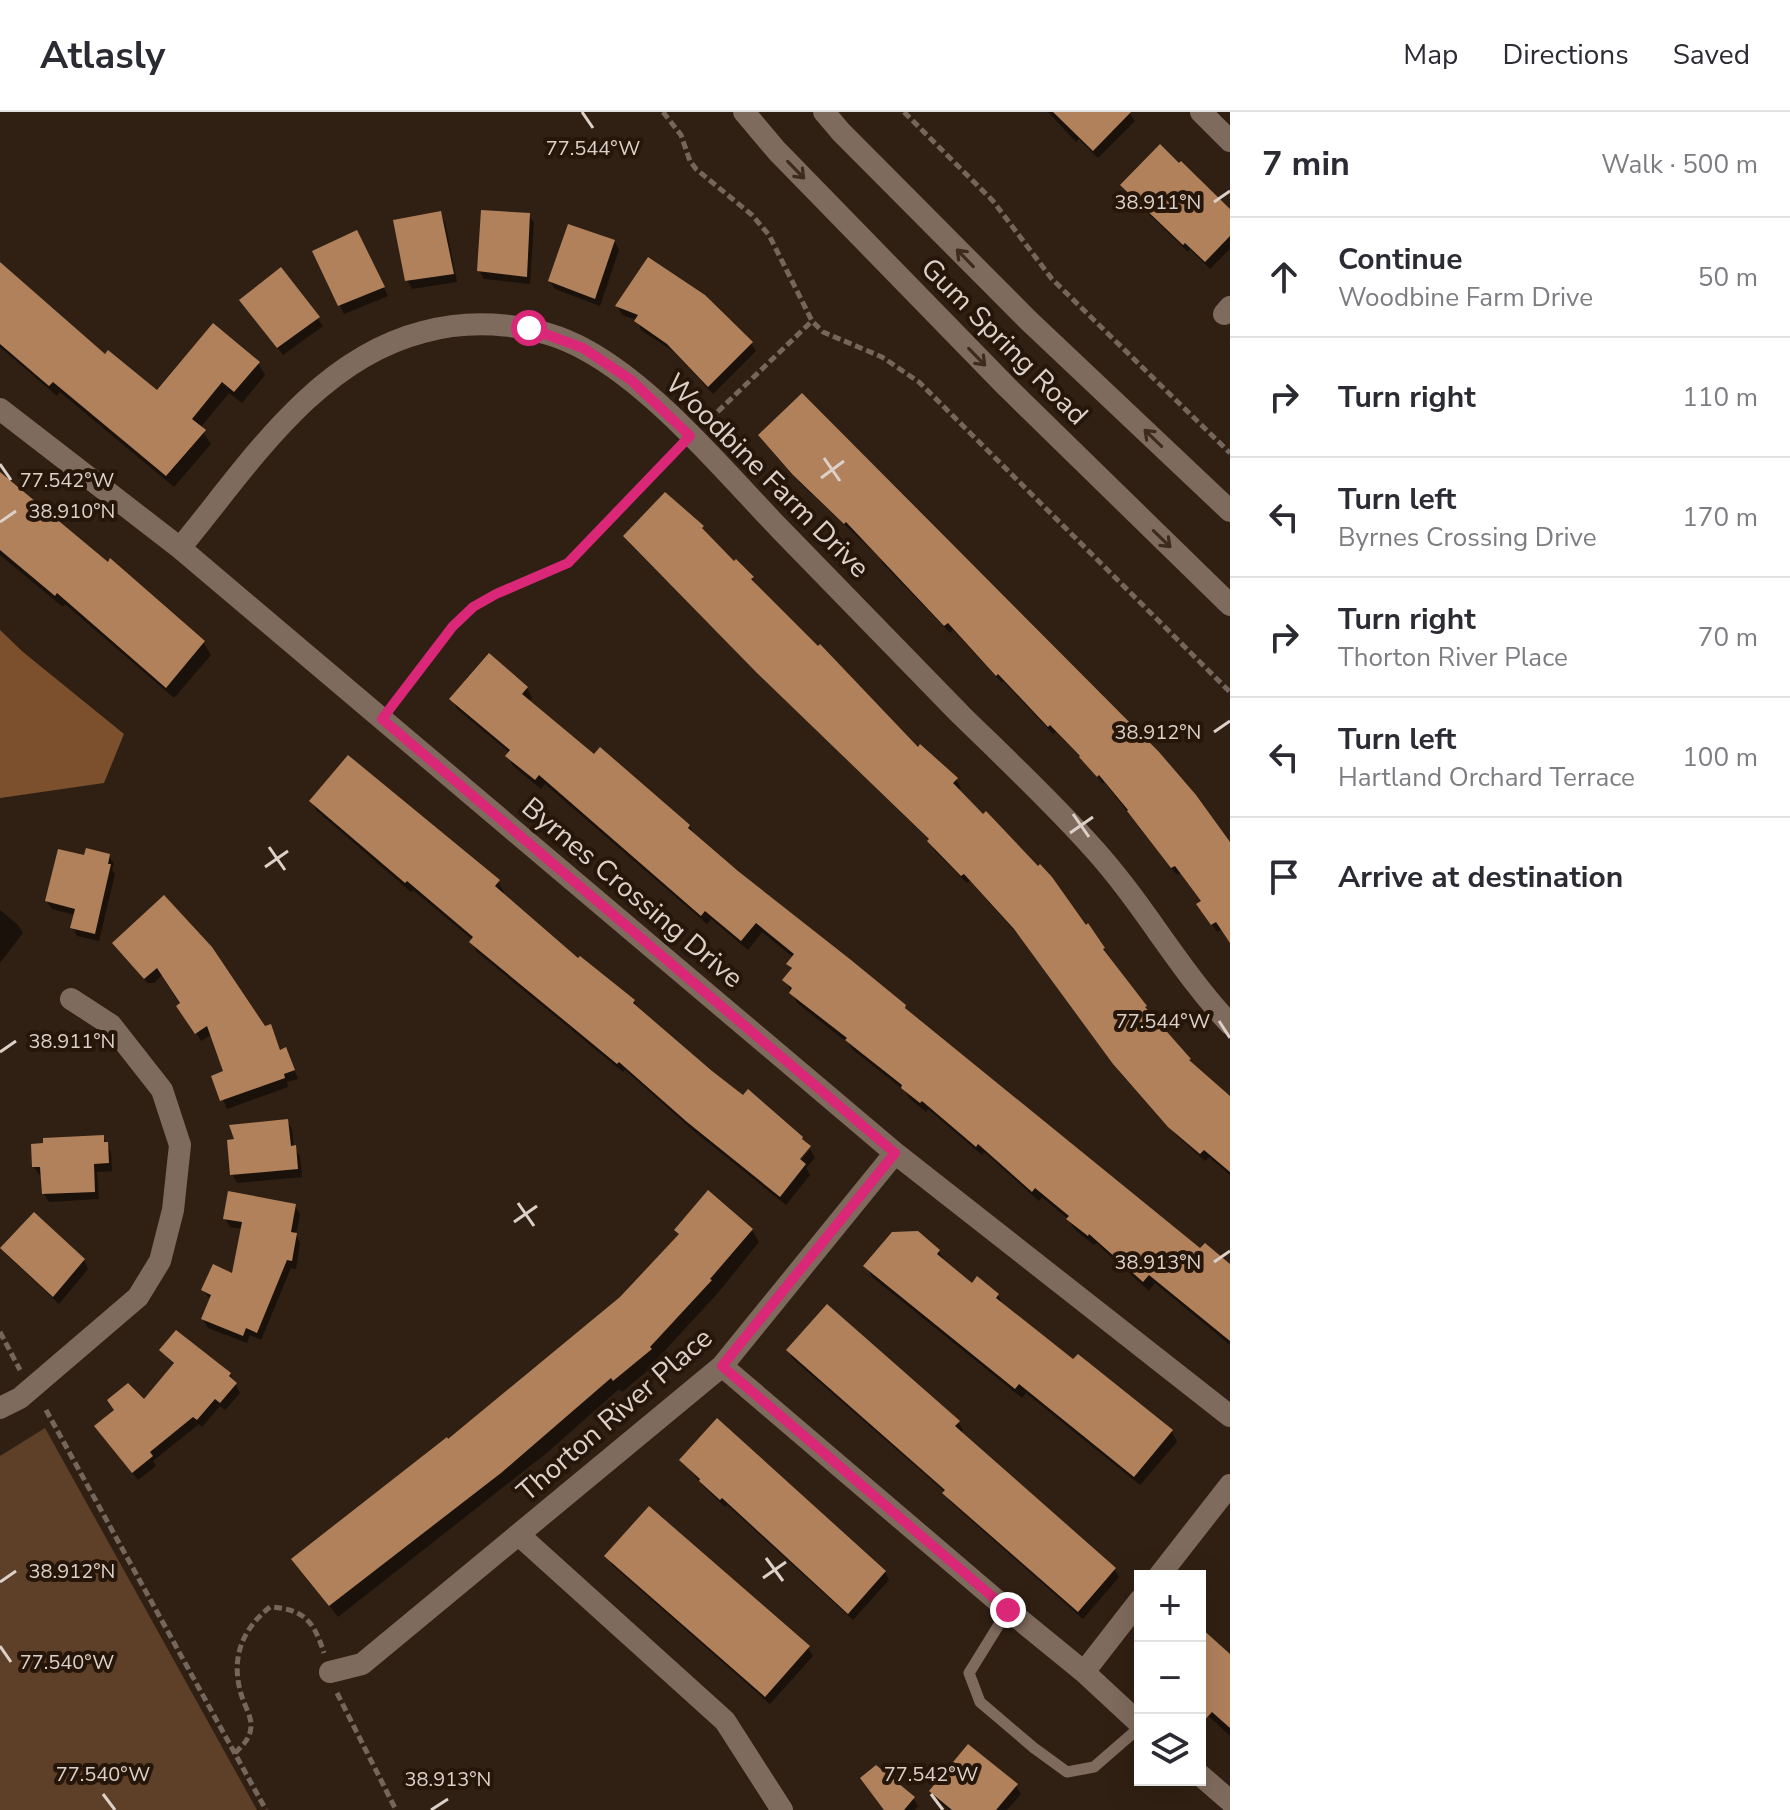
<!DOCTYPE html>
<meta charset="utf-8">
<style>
:root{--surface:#fff;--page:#f7f7f7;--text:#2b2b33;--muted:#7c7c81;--line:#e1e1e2}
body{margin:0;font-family:"Nunito Sans",sans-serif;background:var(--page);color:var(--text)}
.controls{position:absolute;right:24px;bottom:24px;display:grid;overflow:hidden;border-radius:0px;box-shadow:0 8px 32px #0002}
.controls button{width:72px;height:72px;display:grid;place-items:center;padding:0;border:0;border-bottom:2px solid var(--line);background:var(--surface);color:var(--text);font:40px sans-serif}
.stop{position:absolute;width:24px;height:24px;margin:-18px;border:6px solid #db2777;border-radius:50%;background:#fff}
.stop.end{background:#db2777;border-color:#fff;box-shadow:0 2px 8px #0008}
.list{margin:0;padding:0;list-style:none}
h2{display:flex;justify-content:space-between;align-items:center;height:104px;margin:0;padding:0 32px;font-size:34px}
h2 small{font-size:26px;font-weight:400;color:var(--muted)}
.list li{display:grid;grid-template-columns:52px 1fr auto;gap:24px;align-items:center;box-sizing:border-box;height:120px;padding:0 32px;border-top:2px solid var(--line)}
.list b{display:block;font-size:30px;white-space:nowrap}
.list p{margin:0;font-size:26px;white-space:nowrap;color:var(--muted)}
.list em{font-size:26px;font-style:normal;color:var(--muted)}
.icon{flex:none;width:44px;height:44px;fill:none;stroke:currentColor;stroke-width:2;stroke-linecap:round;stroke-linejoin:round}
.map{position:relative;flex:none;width:1230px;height:1698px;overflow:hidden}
header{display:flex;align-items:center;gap:48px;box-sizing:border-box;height:112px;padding:0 40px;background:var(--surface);border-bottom:2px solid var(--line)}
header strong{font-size:38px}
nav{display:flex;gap:44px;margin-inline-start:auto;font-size:28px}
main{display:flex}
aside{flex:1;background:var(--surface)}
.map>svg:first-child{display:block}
</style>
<header>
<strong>Atlasly</strong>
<nav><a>Map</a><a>Directions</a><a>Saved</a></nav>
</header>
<main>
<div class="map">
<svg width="1230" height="1698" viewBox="0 0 1230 1698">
<rect width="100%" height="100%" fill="#302013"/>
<path fill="#5e3f27" d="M45,1316L257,1698H0V1344Z"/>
<path fill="#7c502c" d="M0,518L23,540L124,622L104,671L0,686Z"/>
<path fill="#0007" d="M1048,0H1129L1135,9L1098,46L1079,27L1076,30Z
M1123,73L1230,100V137L1210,157L1190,137L1188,140L1127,81Z
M440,101L445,110L457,170L412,177L407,168Z
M529,103L534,111L530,172L484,167L479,158Z
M361,128L388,184L344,202L314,140Z
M614,129L619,138L600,194L555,177L550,169Z
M0,153L105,245L157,281L258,251L265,263L242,291L229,281L200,316L211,332L174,375L60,280L57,284L0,235Z
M280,158L323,214L283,243L246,196Z
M618,195L751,231L756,239L713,282L674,240L641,218L637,208L622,203Z
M766,332L1230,733V829L1222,817L1217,820L1204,801L1202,790L1181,761L1177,763L1104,670L1103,672L1081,646L1056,620L1053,622L1003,569L1002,571L953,518L950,521L883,452L878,444L800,371Z
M0,365L203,530L211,543L174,586L65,492L63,495L0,443Z
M702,415L707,424L752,466L757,474L918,638L956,667L961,676L958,679L1104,837L1150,903L1194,955L1230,987V1063L1209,1045L1205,1049L1176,1023L1120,961L1021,826L970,769L967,771L934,738L929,728L630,432L625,424Z
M527,576L532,586L528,590L595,645L689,714L695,724L905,895L909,902L1201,1139L1230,1154V1233L1155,1171L1149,1179L1096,1131L1094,1133L1074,1117L1068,1107L1042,1085L1039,1089L984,1040L982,1043L928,997L926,1000L909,986L905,979L853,938L848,931L797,891L785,868L792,859L788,852L794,846L762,820L748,838L711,807L707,812L545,672L541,677L513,654L507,644L510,641L457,597L452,587Z
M311,689L498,770L504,780L502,782L578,849L634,889L639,899L710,960L802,1026L806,1033L792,1054L795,1056L810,1037L815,1046L806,1056L810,1063L786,1093L695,1020L625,958L623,960L477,840L471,830L473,828L413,778L411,780L317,699Z
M109,744L114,752L112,758L115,762L99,829L77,824L73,815L75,803L52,797L47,789L85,745Z
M0,798L18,813L23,821L0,851Z
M115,831L274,922L281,939L286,938L290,946L298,967L287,970L288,975L227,997L213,965L226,961L212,922L201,929L162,863L154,871H147Z
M287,1009L292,1017L294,1036L300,1044L302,1065L237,1071L232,1062Z
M103,1025L111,1040L112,1059L97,1060L99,1087L49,1090L44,1082L43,1063H39L34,1055Z
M295,1094L300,1102L296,1123L300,1131L296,1157L291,1156L261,1228L250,1223L247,1231L208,1216L203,1207L211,1188L203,1178L234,1164L243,1117L230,1115L225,1106Z
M676,1118H752L759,1130L717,1182L656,1248L658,1250L622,1280L619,1277L548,1340L338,1505L294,1447L448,1329L622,1187L680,1124Z
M3,1136L84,1148L88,1157L59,1192L8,1144Z
M939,1139L945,1150L972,1173L998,1183L1004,1194L1073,1250L1078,1245L1172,1320L1177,1330L1140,1373L1026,1281L1022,1286L872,1165L866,1154Z
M162,1238L230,1262L240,1281L225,1298L220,1294L202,1315L199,1312L153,1349L156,1354L138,1368L96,1315L144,1290L174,1253Z
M788,1239L958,1310L963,1318L960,1322L1114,1457L1119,1465L1083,1507L949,1389L945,1380L793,1247Z
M681,1348L885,1460L889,1468L853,1508L727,1393L725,1395L706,1377Z
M607,1444L808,1536L813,1544L770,1592L612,1453Z
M1200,1520L1230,1546V1624L1200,1596Z
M1016,1674L1021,1682L1007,1698H949L936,1688L932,1680Z
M913,1686L918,1694L915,1698H885Z"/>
<path fill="#b1815c" d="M1053,0H1131L1093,39Z
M1160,32L1179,51L1181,49L1230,97V124L1205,150L1185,131L1183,133L1120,73Z
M481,98L530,101L527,165L477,159Z
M441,99L454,162L405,169L393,108Z
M568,112L615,128L595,187L548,169Z
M357,118L385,175L338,194L312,139Z
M648,145L705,183L753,230L708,275L667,232L634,209L638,203L615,194Z
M0,150L105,242L108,238L157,278L213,211L260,250L234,280L222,270L192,307L206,318L166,364L53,270L49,274L0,232Z
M281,155L320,205L277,236L239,188Z
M802,281L1159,640L1196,683L1230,730V831L1216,810L1211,813L1196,792L1201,789L1175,754L1171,756L1127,699L1128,698L1099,663L1097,665L1079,645L1080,644L1050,613L1048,615L998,562L996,564L948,511L944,514L846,410L844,412L793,363L758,323Z
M0,360L108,450L110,446L205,529L166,576L57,481L55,484L0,438Z
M665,380L704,414L702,416L734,449L736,447L754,465L751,467L818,534L820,532L918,635L920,632L958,666L953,671L983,702L986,699L1038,754L1040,752L1052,765L1086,813L1088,811L1105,836L1103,837L1147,894L1145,895L1191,947L1189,948L1230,984V1060L1204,1038L1200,1042L1168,1015L1113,952L1014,817L964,762L961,764L927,729L929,727L757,561L623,424Z
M489,541L528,575L522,582L594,642L600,635L690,713L688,716L738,759L851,848L906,893L905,896L1200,1136L1205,1131L1230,1152V1229L1149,1163L1143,1170L1089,1122L1088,1124L1066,1107L1069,1104L1035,1076L1032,1080L978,1032L976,1035L922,989L920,991L901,976L902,973L845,928L847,926L789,881L792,876L782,868L792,856L786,852L794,842L756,811L741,829L705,799L701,804L539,663L535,668L505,644L510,638L449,587Z
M348,643L500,768L495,774L578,846L580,844L635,888L633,891L712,959L743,983L748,977L803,1025L802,1027L811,1034L800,1047L806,1052L780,1085L687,1010L619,950L617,952L469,830L473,825L407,769L405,771L309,689Z
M86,736L110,742L108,752H111L95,822L70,816L75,797L45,789L58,737L84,743Z
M164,783L212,835L265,914L271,912L280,938L286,935L295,958L284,962L285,966L220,989L211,964L223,959L207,914L195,922L176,894L180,891L157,856L144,867L112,831Z
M288,1007L291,1034L296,1033L298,1057L230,1063L227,1028L234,1027L229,1013Z
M104,1023V1030H108L109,1051L94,1052L95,1080L42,1082L40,1055H32L31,1032L43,1031V1026Z
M708,1078L753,1117L710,1167L712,1168L650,1235L652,1237L613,1269L611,1266L501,1361L329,1494L291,1447L447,1325L448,1327L620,1185L679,1122L674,1118Z
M228,1079L296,1092L291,1120L297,1121L292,1149L287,1148L257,1221L246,1216L243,1224L201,1207L211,1183L201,1178L213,1152L232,1161L242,1110L223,1107Z
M34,1100L85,1147L53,1185L0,1136Z
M918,1119L940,1138L937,1142L972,1171L977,1164L999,1182L996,1186L1073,1247L1078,1242L1173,1318L1134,1365L1019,1272L1015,1277L863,1154L892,1120Z
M827,1192L960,1309L955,1314L1116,1456L1078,1500L942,1381L945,1378L786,1238Z
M176,1218L231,1261L229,1264L237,1271L220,1291L215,1287L197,1308L193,1305L150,1340L153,1344L132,1361L94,1314L114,1298L107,1288L128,1271L144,1287L174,1251L159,1238Z
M717,1306L886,1459L848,1502L722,1386L720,1388L699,1369L700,1367L679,1348Z
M649,1394L810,1534L765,1585L604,1444Z
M1200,1515L1230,1542V1616L1212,1600L1200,1613Z
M968,1632L1018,1672L996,1698H952L929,1679Z
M876,1653L915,1685L904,1698H884L860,1666Z"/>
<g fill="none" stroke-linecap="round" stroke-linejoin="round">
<path stroke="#74665b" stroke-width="5" stroke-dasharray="8 4" stroke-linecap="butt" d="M663,0L681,23L690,49L696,57L752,103L769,123L812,209L823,220L882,245L919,270L1230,580
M904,0L993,89L1052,167L1230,341
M709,308L812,209
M396,590L453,514L473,495L496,482L568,451L675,340
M0,1220L20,1258
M46,1298L266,1698
M337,1581L396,1698
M235,1641C243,1633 250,1627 251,1615C252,1606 245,1594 242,1585C230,1548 241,1518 270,1495C305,1497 314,1510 324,1541"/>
<path stroke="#7f6b5d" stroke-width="11" d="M1008,1498L969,1561L980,1590L1034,1636L1067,1660L1094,1655L1140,1615"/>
<path stroke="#7f6b5d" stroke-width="22" d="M1201,0L1230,29
M1224,202L1230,195
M0,297L180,436L895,1041L1230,1304
M180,436C248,354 314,248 423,220C474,206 537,211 584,237C655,275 724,359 780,417C841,479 900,541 961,603C1006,647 1051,689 1093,736C1143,791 1179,858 1230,912
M722,1254L1008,1498L1084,1560L1140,1612
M0,1296L20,1286L138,1185L160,1149L173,1098L180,1033L162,978L111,913L71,887
M519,1423L725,1609L782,1698
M1159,1464L1230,1373
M330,1560L362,1552L722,1254L895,1041
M1084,1560L1140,1488
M1200,1663L1230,1689"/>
<path stroke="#7f6b5d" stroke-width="22" d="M744,0L777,39L1007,275L1230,493
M824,0L841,20L1028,208L1230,399"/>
</g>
<defs><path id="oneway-shaft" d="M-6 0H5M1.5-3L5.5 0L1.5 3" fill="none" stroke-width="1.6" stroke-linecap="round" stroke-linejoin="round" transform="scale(2)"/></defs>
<g stroke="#3c2b1f">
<use href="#oneway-shaft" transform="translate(796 58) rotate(46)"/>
<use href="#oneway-shaft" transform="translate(965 146) rotate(-134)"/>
<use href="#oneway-shaft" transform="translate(977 245) rotate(46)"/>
<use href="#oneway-shaft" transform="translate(1153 326) rotate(-136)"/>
<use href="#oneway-shaft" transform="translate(1162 427) rotate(44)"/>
</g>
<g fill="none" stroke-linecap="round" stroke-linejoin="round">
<path stroke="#db2777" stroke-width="10" d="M529,216L583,236L631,268L690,324L568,451L496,482L473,495L453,514L382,607L895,1041L722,1254L1008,1498"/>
</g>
<path fill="none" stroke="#dcd1c9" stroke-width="3" d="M582,0L593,16M1214,90L1230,79M824,346L840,369M0,352L11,368M821,366L844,349M0,410L16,399M1214,620L1230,609M1073,702L1089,725M1070,721L1093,705M269,735L285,758M265,755L288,739M1219,909L1230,926M0,940L16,929M518,1091L534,1114M514,1110L537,1094M1214,1150L1230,1139M766,1446L783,1469M763,1466L786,1450M0,1470L16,1459M0,1534L11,1550M103,1682L115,1698M931,1682L943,1698M431,1698L448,1687"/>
<g text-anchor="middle" stroke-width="8" stroke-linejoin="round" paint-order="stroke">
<g font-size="28" fill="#dcd1c9" stroke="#26160a">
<text transform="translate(1005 229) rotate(45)" y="10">Gum Spring Road</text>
<text transform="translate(768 363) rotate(45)" y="10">Woodbine Farm Drive</text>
<text transform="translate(633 780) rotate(40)" y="10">Byrnes Crossing Drive</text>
<text transform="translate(614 1302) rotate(-41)" y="10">Thorton River Place</text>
</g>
</g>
<g font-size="20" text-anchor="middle" fill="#dcd1c9" stroke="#26160a" stroke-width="8" stroke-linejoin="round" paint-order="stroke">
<text x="593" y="43">77.544°W</text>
<text x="1158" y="97">38.911°N</text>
<text x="67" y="375">77.542°W</text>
<text x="72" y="406">38.910°N</text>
<text x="1158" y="627">38.912°N</text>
<text x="1163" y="916">77.544°W</text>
<text x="72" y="936">38.911°N</text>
<text x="1158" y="1157">38.913°N</text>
<text x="72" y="1466">38.912°N</text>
<text x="67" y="1557">77.540°W</text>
<text x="103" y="1669">77.540°W</text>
<text x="931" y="1669">77.542°W</text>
<text x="448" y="1674">38.913°N</text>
</g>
</svg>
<div class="controls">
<button>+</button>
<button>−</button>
<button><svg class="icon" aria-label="layers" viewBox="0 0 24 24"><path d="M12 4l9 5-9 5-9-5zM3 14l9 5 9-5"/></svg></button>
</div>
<div class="stop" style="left:529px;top:216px"></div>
<div class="stop end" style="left:1008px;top:1498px"></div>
</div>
<aside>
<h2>7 min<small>Walk · 500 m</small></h2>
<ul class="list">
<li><svg class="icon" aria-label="ahead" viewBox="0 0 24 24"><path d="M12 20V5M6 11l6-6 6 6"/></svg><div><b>Continue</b><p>Woodbine Farm Drive</p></div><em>50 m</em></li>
<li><svg class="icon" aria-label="right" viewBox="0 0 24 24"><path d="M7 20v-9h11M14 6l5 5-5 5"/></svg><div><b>Turn right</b></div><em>110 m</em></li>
<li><svg class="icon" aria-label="left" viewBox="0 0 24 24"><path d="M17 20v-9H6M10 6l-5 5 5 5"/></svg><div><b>Turn left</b><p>Byrnes Crossing Drive</p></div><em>170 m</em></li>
<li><svg class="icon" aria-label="right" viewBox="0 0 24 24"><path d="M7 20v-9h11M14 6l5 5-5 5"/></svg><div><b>Turn right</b><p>Thorton River Place</p></div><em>70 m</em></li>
<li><svg class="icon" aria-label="left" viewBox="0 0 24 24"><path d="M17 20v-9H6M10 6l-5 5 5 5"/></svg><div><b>Turn left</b><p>Hartland Orchard Terrace</p></div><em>100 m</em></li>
<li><svg class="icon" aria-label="arrive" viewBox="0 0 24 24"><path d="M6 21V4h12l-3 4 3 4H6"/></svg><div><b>Arrive at destination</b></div></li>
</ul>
</aside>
</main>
